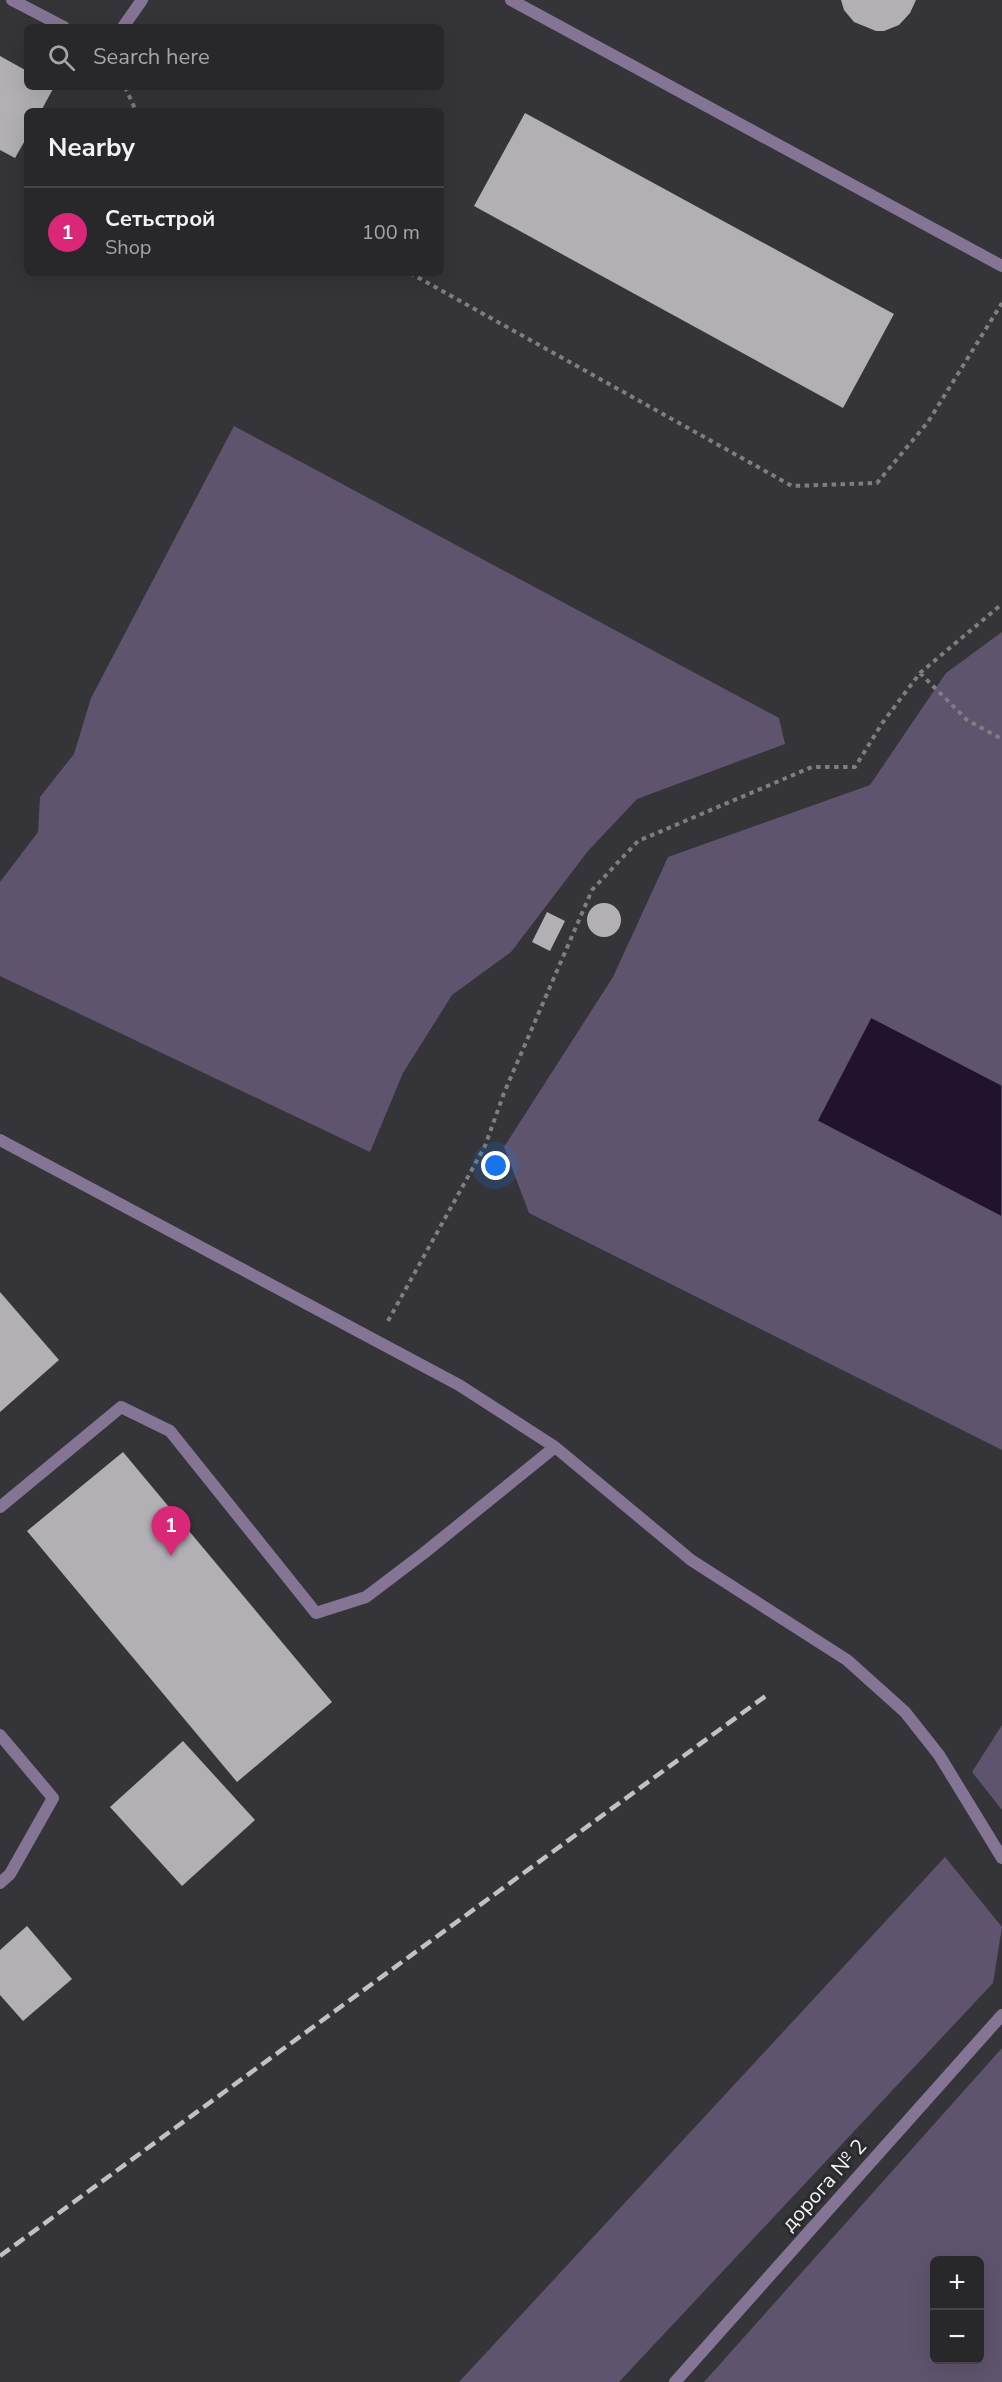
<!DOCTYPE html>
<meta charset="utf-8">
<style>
:root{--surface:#28272a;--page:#343336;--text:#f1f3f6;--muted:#a5a5a8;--line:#444447;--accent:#db2777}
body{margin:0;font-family:"Nunito Sans",sans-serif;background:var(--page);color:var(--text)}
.controls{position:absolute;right:18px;bottom:18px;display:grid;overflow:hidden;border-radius:9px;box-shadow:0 6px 24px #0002}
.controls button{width:54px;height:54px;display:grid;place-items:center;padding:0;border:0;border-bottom:2px solid var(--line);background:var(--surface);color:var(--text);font:30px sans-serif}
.you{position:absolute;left:496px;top:1166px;width:21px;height:21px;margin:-15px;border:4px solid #fff;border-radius:50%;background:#1a73e8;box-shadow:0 0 0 9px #1a73e833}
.badge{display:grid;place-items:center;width:39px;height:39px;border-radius:50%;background:var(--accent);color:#fff;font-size:20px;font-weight:700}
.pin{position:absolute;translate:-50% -50px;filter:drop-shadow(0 2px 3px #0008)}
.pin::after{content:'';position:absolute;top:32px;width:21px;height:18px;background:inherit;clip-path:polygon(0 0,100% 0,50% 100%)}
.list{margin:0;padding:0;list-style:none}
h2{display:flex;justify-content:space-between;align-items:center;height:78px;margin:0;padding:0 24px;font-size:26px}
h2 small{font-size:20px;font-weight:400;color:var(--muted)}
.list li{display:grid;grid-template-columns:39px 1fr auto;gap:18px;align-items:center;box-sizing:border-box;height:90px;padding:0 24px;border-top:2px solid var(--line)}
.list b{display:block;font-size:22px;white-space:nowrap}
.list p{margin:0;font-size:20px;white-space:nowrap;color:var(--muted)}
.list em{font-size:20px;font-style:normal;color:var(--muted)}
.icon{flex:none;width:33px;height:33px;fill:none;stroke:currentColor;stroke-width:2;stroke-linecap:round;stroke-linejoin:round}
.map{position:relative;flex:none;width:1002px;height:2382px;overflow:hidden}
.search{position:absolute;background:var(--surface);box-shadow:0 6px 24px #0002;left:24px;top:24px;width:420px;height:66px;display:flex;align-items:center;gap:15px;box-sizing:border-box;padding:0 21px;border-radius:9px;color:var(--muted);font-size:22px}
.panel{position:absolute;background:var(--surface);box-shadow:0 6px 24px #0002;left:24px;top:108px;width:420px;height:168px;border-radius:9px}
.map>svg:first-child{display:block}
</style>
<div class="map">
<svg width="1002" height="2382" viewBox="0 0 1002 2382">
<rect width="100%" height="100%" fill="#353438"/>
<path fill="#5f546d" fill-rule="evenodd" d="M234,426L779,718L785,744L637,799L588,851L511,952L452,995L403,1073L370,1152L0,976V882L38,832L40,797L74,754L91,698Z
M1002,632V1085L871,1017L817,1121L1002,1217V1450L529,1213L504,1147L613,977L668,857L870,785L946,673Z
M1002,1725V1810L972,1772Z
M945,1857L1002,1927L993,1983L619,2382H459Z
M1002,2048V2382H704ZM934,2260H980V2360H934Z"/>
<path fill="#21132e" stroke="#60566a" stroke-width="1.5" d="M871,1017L1002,1085V1217L817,1121Z"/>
<path fill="#b2b0b5" d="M841,0H916L910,13L899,25L884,31H876L854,22L844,10Z
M0,56L27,71V87H54L41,111H27V137L15,158L0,150Z
M525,113L894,314L843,408L474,206Z
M587 920a17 17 0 1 1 34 0a17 17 0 1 1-34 0Z
M547,912L565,921L550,951L532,942Z
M0,1292L59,1360L0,1412Z
M123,1452L332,1702L237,1782L27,1531Z
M183,1741L255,1820L182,1886L110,1807Z
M27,1926L72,1979L23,2021L0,1995V1950Z"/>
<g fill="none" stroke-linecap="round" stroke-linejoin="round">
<path stroke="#7e7d81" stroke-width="4" stroke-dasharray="4.5 4.5" stroke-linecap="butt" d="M125,87L136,111
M410,273L792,486L877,483L928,422L1002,303
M920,673L967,720L1002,739
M388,1321L485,1146L504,1093L592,890L638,841L812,767H855L883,722L920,673L1002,604"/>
<path stroke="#847595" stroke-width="12" d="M12,0L64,27
M511,0L1002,266
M123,27L142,0
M0,1140L459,1385L555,1447L691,1560L847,1660L905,1712L939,1755L1002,1858
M0,1507L121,1407L170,1431L316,1613L366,1597L424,1553L555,1447
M0,1735L53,1798L10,1874L0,1883"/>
<path stroke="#847595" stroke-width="12" d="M675,2382L1002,2015"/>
<path stroke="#c1c0c4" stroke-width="4.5" stroke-dasharray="12 6" stroke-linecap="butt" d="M0,2256L767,1695"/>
</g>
<g text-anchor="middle" stroke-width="6" stroke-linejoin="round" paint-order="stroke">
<g font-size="21" fill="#f4f3f6" stroke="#2b2a2e">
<text transform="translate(824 2185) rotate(-48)" y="7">дорога № 2</text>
</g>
</g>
</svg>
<div class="controls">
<button>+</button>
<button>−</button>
</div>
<div class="you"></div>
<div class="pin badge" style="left:171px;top:1556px">1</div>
<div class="search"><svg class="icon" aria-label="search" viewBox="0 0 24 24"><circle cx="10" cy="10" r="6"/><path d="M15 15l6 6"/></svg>Search here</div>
<section class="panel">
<h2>Nearby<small></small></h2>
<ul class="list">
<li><span class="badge">1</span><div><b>Сетьстрой</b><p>Shop</p></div><em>100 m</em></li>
</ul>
</section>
</div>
